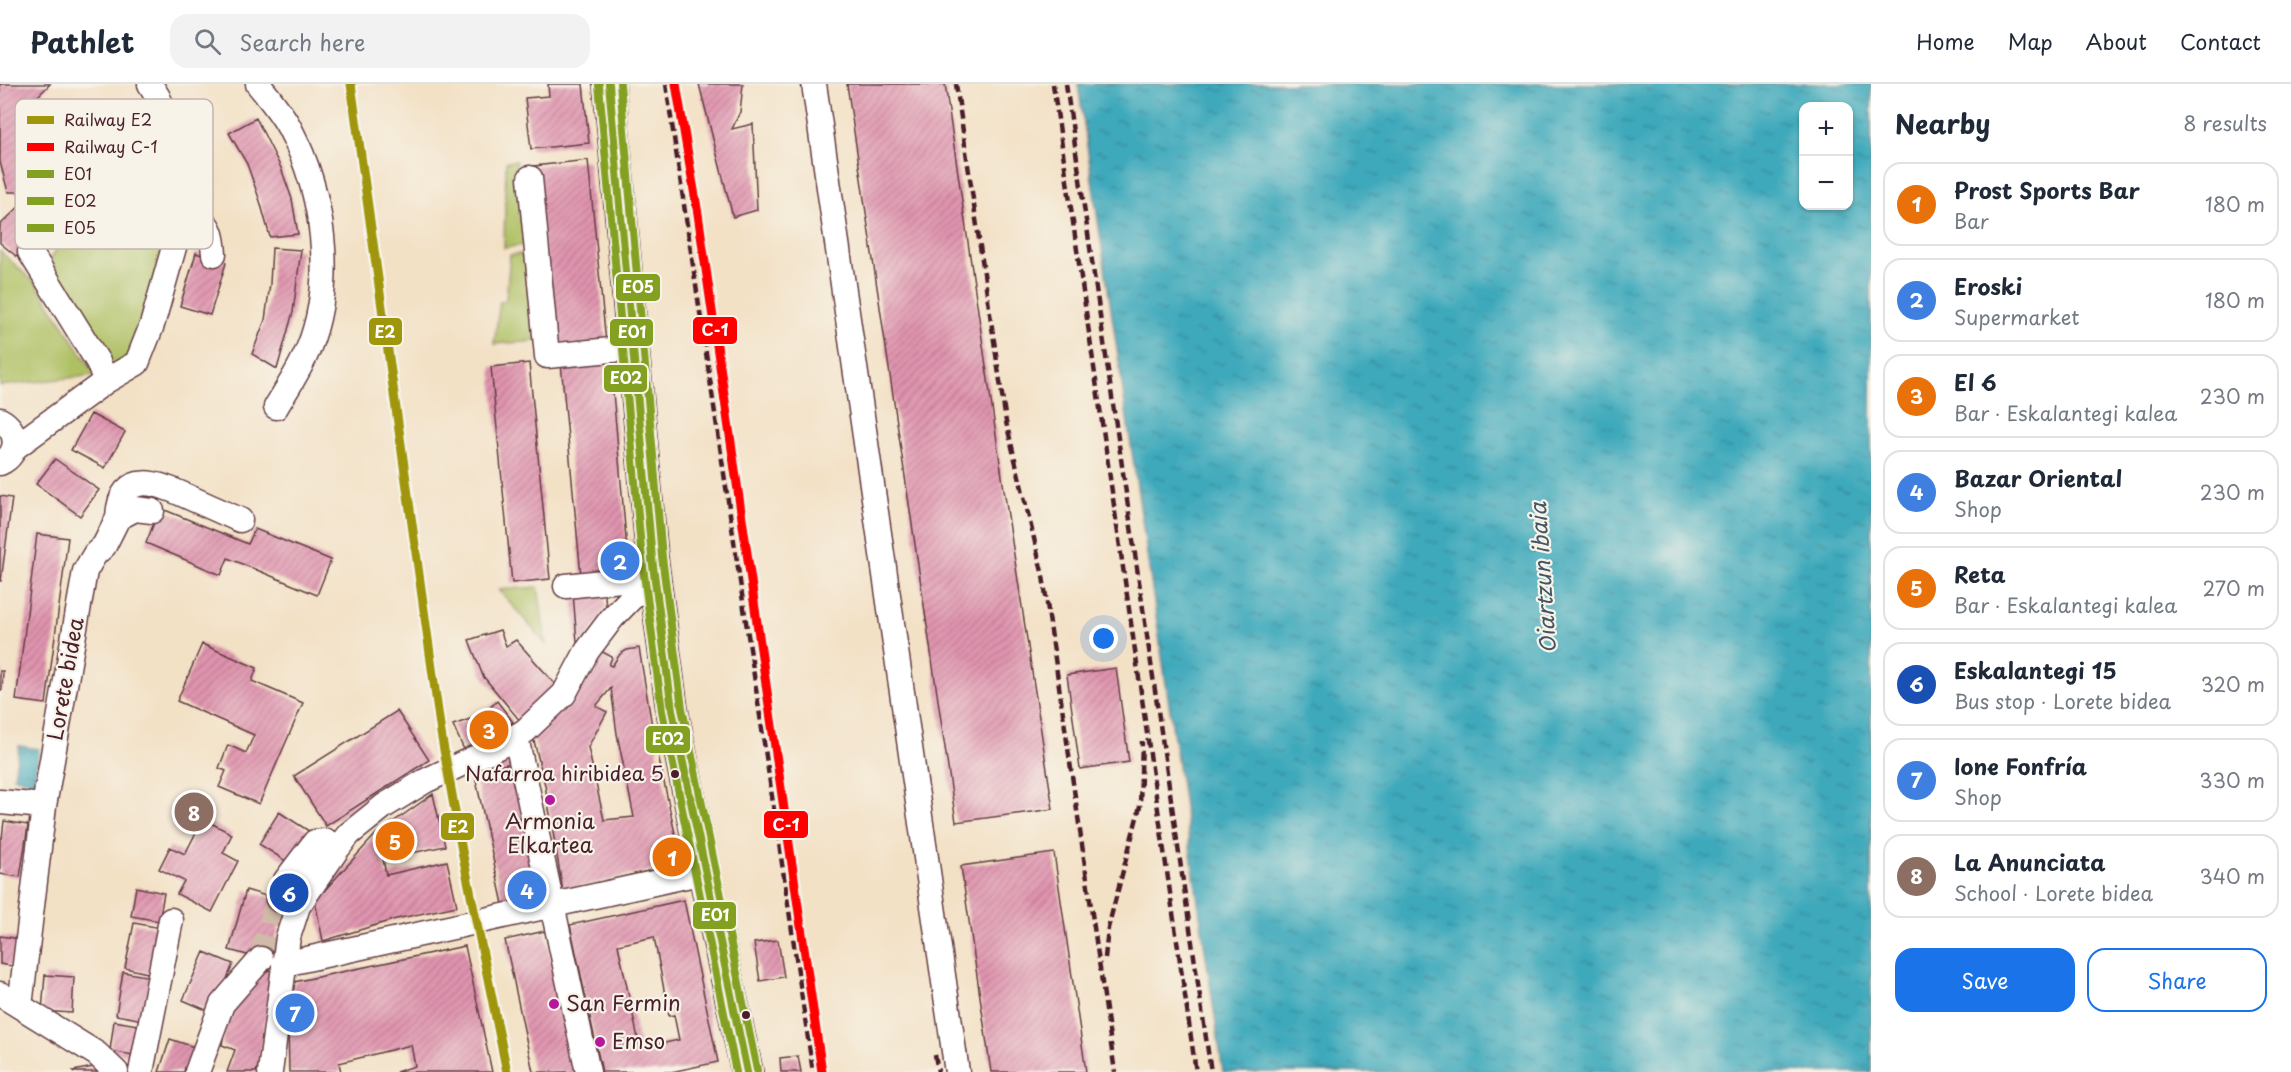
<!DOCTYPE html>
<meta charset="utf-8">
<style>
:root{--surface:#fff;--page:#f2f2f3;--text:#1f2937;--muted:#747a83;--line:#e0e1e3;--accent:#1a73e8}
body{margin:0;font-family:"Playpen Sans",sans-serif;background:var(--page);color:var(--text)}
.controls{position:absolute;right:18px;top:18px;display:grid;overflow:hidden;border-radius:12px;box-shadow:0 2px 4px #0004}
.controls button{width:54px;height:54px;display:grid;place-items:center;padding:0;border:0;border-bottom:2px solid var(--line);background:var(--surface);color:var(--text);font:30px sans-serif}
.you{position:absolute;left:1104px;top:555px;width:21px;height:21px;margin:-15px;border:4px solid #fff;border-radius:50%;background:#1a73e8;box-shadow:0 0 0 9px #1a73e833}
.badge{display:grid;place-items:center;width:39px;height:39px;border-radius:50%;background:var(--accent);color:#fff;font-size:20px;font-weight:700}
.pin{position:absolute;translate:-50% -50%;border:3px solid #fff;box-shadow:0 2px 6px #0006}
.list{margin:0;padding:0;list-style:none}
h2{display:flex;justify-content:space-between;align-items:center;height:78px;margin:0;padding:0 24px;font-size:26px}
h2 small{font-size:20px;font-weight:400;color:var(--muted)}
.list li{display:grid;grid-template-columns:39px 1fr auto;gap:18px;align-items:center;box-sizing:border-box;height:84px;margin:0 12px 12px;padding:0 12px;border:2px solid var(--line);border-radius:18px}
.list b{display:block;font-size:22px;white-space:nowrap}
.list p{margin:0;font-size:20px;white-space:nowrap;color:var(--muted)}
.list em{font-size:20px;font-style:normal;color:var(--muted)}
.actions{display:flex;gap:12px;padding:18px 24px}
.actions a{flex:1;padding:14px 0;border:2px solid var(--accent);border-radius:18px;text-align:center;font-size:21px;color:var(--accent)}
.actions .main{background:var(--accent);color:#fff}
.icon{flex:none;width:33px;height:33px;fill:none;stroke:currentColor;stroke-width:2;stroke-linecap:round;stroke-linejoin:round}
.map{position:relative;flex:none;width:1871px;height:988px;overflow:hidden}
header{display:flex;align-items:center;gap:36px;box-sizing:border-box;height:84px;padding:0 30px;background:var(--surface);border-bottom:2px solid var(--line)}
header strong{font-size:28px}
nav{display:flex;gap:33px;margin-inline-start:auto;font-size:21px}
.search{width:420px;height:54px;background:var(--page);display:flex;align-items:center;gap:15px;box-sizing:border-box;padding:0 21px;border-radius:18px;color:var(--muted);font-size:22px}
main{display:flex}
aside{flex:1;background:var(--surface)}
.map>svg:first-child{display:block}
</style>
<header>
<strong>Pathlet</strong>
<div class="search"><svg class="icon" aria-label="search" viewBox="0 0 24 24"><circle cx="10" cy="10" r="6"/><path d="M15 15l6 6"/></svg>Search here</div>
<nav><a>Home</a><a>Map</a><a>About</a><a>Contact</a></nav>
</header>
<main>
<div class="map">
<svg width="1871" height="988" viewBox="0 0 1871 988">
<defs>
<pattern id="water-ripples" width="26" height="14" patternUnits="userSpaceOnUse" patternTransform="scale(1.5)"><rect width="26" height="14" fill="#3ca9bb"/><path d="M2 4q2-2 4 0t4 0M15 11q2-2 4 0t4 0" fill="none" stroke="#348998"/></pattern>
<pattern id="building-hatch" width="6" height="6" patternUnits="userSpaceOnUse" patternTransform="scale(1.5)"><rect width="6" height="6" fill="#e094af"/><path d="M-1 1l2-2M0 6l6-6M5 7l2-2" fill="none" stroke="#b8788f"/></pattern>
</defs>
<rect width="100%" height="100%" fill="#f7f3e8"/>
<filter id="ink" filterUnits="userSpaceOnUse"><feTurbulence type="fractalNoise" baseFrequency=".0167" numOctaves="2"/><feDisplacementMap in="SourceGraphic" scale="12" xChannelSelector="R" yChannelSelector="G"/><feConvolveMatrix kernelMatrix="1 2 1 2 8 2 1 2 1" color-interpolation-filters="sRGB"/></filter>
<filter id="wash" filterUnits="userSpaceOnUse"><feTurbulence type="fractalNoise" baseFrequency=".008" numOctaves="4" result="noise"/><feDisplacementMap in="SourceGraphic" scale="24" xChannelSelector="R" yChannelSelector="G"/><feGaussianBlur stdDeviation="1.35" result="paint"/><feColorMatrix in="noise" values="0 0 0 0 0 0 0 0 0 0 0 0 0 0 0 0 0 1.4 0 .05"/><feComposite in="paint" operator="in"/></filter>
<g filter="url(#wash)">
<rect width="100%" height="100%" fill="#f3e1c6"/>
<path fill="#afc063" stroke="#7c7047" stroke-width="1.5" d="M159,50L169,68L173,87V127L132,270L110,288L47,182L61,157L58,142Z
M516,77L521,126L531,160L504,164L506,78Z
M0,167L37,201L96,291L0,302Z
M530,169L537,257L494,260L500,218L506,216L510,171Z
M538,503L546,560L499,506Z"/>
<path fill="url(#water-ripples)" stroke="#436473" stroke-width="1.5" fill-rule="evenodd" d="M1078,0H1871V988H1223ZM1804,22H1848V122H1804Z
M19,662L39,665L34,697L14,693Z"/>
<g id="blocks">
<path fill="url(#building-hatch)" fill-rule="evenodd" d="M0,0H50L24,26L50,56L31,74L44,89L112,24L124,36L137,26L159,50L21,176L0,159V141L26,116L19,108H8L0,78Z
M548,0H583L589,59L531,65L525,14L549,12Z
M699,0H743L740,28L732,45L753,40L757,126L733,133Z
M847,0H945L1003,399L1053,725L956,738Z
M256,34L281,84L292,115L298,150L270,153L260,117L247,80L229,49Z
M211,74L214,110L195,112L192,76Z
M588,76L606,259L552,263L547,185L534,82Z
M272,164L301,166L293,228L277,285L252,270L265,236L270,200Z
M196,169L226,179L210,231L180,222Z
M610,275L629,488L581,492L561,279Z
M529,279L550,495L512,499L491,283Z
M91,330L125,348L105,384L71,366Z
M55,375L99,406L80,432L36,400Z
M0,412L12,414L1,497H0Z
M160,424L248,460L255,445L331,476L317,511L228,474L221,491L146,459Z
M37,450L68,454L46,620L16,616Z
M604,501L606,524L586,558H577L573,509Z
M500,546L506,562L516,556L562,608L525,643L483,592L469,556Z
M202,560L257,584L252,597L303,619L259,720L219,703L226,687L219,684L228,661L246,669L254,651L177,617Z
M639,564L652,642L680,773L674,781L563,807L545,701L533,653L599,566L612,573L609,581L612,582L620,570L627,566ZM611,604L617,650L634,733L604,736L588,663L607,628L596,622Z
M1116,584L1129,678L1080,685L1067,591Z
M0,587H3L2,606H0Z
M497,617L513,638L465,668L453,641L482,631Z
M397,627L429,676L326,742L294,692Z
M512,679L541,812L503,820L474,687Z
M433,710L445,762L383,775L386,791L447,777L457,822L396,835L323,857L315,817L376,750Z
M279,728L312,749L292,781L259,760Z
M203,735L232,750L223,769L238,777L212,828L177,810L184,797L159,785L170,763L185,770Z
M4,737L28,741L20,793L0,790V754H2Z
M1054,769L1086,988H991L961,782Z
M136,803L164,809L159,837L131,832Z
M246,806L286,818L269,877L229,866Z
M684,816L718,978L671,988H602L570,841ZM654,853L669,932L674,931L679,956L640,964L618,861Z
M134,839L161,844L152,890L125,884Z
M545,847L576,988H533L505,856Z
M0,852L21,855L17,883L0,880Z
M778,856L784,893L760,897L754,859Z
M465,862L492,988H396L415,982L411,961L339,979L341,988H289L288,938L294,898Z
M204,868L233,880L213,929L183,916Z
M257,884L272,887L260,975L256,988H227L235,966L222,961L228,922Z
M123,888L151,893L143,936L116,931Z
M45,891L74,893L72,929L42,927Z
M114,937L138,941L133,971L110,967Z
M170,955L200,965L192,988H159Z
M798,972L801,988H781L780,974Z
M103,981L105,988H74L73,987Z"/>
</g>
</g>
<g filter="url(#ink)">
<use href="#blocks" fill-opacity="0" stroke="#633c42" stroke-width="1.5"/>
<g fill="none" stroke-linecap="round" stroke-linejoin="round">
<path stroke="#d1baa7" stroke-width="24" stroke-dasharray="24 12" stroke-linecap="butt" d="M261,875L278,815"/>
<defs>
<path id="minor" d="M258,0C269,14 282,29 290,45C323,108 336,195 309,263C301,284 288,303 276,323
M814,0L957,988
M530,94L547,272L633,264
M184,128C209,136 212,145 214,170
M30,168L98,278L106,297
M0,336C18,345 21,370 0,379
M14,364L106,297L137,279L152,241L184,128L185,88L175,53L158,13L150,0
M118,434C120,381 162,401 193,415C209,422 224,429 240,436
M566,502L648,493
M516,653L588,988
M0,718L44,722
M278,815L286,796L315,758L326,757L338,764
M284,880L704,788
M0,910L97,970L116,988
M20,922L44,722L85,487L95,470L104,462L118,434L135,425L152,427
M141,988L171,836
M197,988L222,920L261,875
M270,988L288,853L298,822L338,764L349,750L384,722L425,697L502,661L525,647L564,610L587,567L612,534L643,502L648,493L652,476"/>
<path id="major" d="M609,0L652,474L672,626L704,788L747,988"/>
</defs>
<use href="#minor" stroke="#633c42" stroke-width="27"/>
<use href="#major" stroke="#633c42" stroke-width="34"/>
<use href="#minor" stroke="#fff" stroke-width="24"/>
<use href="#major" stroke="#fff" stroke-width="32"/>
<path stroke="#4a1f2b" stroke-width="4.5" stroke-dasharray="9 4.5" stroke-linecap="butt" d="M666,0L813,988
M956,0L1006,338L1043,492L1115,988
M1053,0L1196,988
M1066,0L1211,988
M1105,874L1108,844L1140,722L1142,657
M935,971L938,988"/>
<defs>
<path id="bus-1" d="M609,0L652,474L672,626L747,988"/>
<path id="bus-2" d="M599,1L642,475L662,627L736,988"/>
<path id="bus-3" d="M620,0L662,473L682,624L757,986"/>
</defs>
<use href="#bus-1" stroke="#f7f3e8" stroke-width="12"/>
<use href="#bus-2" stroke="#f7f3e8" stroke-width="12"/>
<use href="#bus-3" stroke="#f7f3e8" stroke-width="12"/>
<use href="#bus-1" stroke="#84a021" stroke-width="8"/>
<use href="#bus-2" stroke="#84a021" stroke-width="8"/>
<use href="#bus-3" stroke="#84a021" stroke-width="8"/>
<defs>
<path id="rail-1" d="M351,0L441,649L462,767L507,988"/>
<path id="rail-2" d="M676,0L698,130L822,988"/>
</defs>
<use href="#rail-1" stroke="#f7f3e8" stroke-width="14"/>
<use href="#rail-2" stroke="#f7f3e8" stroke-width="14"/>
<use href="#rail-1" stroke="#a0960b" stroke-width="9"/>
<use href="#rail-2" stroke="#f00" stroke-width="9"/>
</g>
</g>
<g fill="#4a1f2b" stroke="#f7f3e8" stroke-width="2">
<circle cx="675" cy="690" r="5"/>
<circle cx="746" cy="931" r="5"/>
</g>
<g fill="#b5179e" stroke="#f7f3e8" stroke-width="2">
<circle cx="550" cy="716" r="6"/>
<circle cx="554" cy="920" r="6"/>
<circle cx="600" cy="958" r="6"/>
</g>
<g text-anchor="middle" stroke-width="4.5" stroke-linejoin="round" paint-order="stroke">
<g font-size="20" fill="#4a1f2b" stroke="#f7f3e8" text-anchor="end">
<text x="664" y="697">Nafarroa hiribidea 5</text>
</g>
<g font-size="21" fill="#4a1f2b" stroke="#f7f3e8">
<text transform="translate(66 595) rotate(-80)" y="7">Lorete bidea</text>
</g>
<g font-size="21" fill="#4a1f2b" stroke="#f7f3e8" text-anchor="start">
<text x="550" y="745" text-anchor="middle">Armonia<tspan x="550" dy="24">Elkartea</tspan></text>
<text x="566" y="927">San Fermin</text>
<text x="612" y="965">Emso</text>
</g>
<g font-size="22" font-style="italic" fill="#445665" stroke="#f7f3e8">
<text transform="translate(1543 494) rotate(-94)" y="8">Oiartzun ibaia</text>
</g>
</g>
<rect x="15" y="15" width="198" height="150" rx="9" fill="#f7f3e8" stroke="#c3b3af" stroke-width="1.5"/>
<rect x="27" y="32" width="27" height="8" fill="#a0960b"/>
<rect x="27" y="59" width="27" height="8" fill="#f00"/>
<rect x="27" y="86" width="27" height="8" fill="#84a021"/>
<rect x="27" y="113" width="27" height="8" fill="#84a021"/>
<rect x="27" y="140" width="27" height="8" fill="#84a021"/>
<g font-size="16" fill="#4a1f2b">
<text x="64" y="42">Railway E2</text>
<text x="64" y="69">Railway C-1</text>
<text x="64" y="96">E01</text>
<text x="64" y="123">E02</text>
<text x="64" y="150">E05</text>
</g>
<g stroke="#f7f3e8" stroke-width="2">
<rect x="615" y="189" width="46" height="29" rx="6" fill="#84a021"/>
<rect x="692" y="232" width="46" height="29" rx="6" fill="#f00"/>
<rect x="368" y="233" width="35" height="29" rx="6" fill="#a0960b"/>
<rect x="609" y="234" width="45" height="29" rx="6" fill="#84a021"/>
<rect x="603" y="280" width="45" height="29" rx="6" fill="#84a021"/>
<rect x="645" y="641" width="46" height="29" rx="6" fill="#84a021"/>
<rect x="763" y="726" width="46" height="29" rx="6" fill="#f00"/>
<rect x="440" y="728" width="35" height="29" rx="6" fill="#a0960b"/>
<rect x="692" y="817" width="45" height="29" rx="6" fill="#84a021"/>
</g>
<g font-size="16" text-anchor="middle" font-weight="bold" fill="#fff">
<text x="638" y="209">E05</text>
<text x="715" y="252">C-1</text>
<text x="385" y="254">E2</text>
<text x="632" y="254">E01</text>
<text x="626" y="300">E02</text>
<text x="668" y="661">E02</text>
<text x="786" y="747">C-1</text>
<text x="458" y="749">E2</text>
<text x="715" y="837">E01</text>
</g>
</svg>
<div class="controls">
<button>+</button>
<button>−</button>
</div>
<div class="you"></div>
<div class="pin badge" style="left:672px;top:773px;background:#e8710a">1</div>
<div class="pin badge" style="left:620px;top:477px;background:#3f7fe0">2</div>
<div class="pin badge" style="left:489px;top:646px;background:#e8710a">3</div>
<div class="pin badge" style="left:527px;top:806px;background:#3f7fe0">4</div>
<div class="pin badge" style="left:395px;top:757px;background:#e8710a">5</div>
<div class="pin badge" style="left:289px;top:809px;background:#1a4fb4">6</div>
<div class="pin badge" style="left:295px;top:929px;background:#3f7fe0">7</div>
<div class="pin badge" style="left:194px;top:728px;background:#8d6e63">8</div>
</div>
<aside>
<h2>Nearby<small>8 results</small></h2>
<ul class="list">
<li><span class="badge" style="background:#e8710a">1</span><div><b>Prost Sports Bar</b><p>Bar</p></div><em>180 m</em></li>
<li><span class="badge" style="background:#3f7fe0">2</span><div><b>Eroski</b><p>Supermarket</p></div><em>180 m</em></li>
<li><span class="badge" style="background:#e8710a">3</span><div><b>El 6</b><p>Bar · Eskalantegi kalea</p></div><em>230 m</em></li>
<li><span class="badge" style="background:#3f7fe0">4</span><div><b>Bazar Oriental</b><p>Shop</p></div><em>230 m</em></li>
<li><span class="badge" style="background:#e8710a">5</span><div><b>Reta</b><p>Bar · Eskalantegi kalea</p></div><em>270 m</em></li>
<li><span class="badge" style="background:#1a4fb4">6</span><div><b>Eskalantegi 15</b><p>Bus stop · Lorete bidea</p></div><em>320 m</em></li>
<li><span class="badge" style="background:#3f7fe0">7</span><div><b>Ione Fonfría</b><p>Shop</p></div><em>330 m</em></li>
<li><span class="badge" style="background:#8d6e63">8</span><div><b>La Anunciata</b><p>School · Lorete bidea</p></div><em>340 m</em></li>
</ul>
<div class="actions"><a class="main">Save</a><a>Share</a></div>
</aside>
</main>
